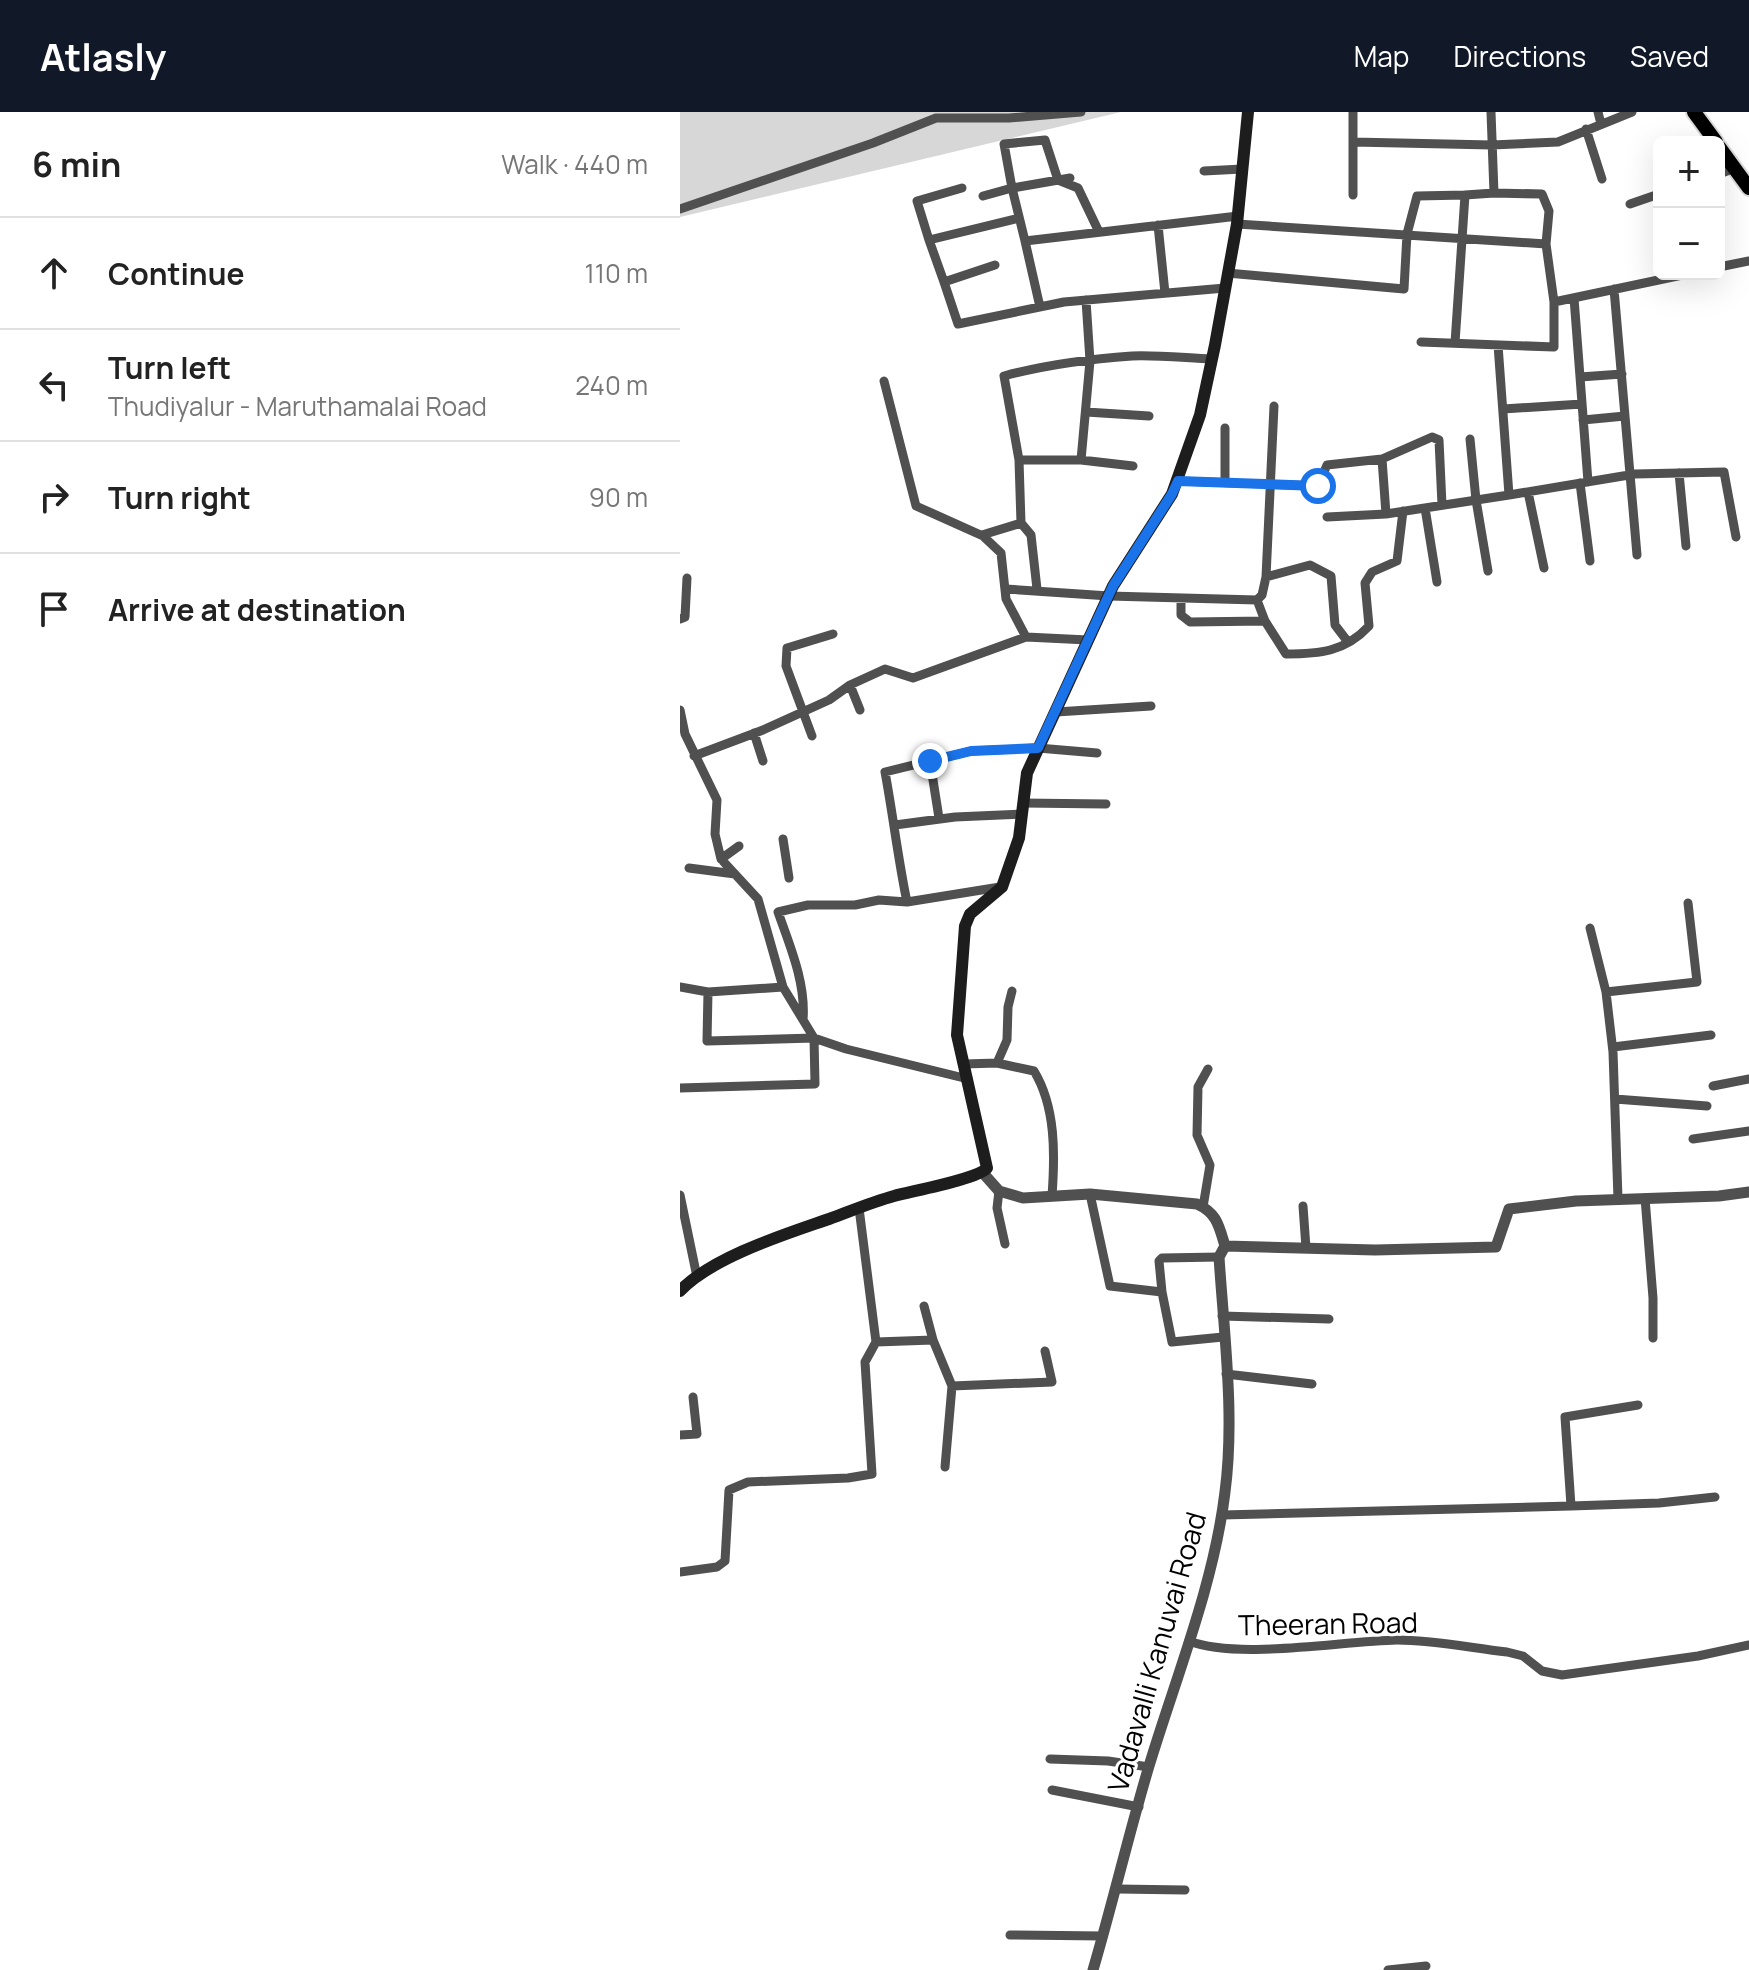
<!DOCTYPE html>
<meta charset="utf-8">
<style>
:root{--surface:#fff;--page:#f2f2f2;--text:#222;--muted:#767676;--line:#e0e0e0;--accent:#111827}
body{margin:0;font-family:Manrope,sans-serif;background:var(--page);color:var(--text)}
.controls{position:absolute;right:24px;top:24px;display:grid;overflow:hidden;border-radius:12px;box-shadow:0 8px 32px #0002}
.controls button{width:72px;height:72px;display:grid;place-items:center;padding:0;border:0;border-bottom:2px solid var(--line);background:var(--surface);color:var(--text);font:40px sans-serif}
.stop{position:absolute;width:24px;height:24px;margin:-18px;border:6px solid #1a73e8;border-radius:50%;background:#fff}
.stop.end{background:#1a73e8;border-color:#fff;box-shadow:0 2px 8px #0008}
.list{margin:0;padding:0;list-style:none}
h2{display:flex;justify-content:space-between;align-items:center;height:104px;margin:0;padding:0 32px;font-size:34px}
h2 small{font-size:26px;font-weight:400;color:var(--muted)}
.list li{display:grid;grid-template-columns:52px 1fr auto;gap:24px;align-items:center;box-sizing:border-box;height:112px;padding:0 32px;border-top:2px solid var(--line)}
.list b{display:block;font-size:30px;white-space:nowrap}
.list p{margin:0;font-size:26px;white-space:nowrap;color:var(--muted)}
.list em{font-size:26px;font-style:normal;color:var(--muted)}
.icon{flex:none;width:44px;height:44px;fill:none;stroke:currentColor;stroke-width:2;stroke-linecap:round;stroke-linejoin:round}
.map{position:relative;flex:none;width:1069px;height:1858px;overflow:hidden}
header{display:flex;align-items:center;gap:48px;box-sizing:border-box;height:112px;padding:0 40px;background:var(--accent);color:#fff}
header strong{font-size:38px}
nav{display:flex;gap:44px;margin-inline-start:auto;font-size:28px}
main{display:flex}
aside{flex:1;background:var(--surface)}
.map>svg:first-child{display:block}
</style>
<header>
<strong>Atlasly</strong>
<nav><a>Map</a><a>Directions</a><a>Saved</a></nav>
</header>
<main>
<aside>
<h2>6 min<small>Walk · 440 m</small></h2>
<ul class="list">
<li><svg class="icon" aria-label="ahead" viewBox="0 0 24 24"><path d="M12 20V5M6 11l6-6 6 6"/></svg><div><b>Continue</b></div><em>110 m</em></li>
<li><svg class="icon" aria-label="left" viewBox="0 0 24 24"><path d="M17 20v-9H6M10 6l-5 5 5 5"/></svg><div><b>Turn left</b><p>Thudiyalur - Maruthamalai Road</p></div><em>240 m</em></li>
<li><svg class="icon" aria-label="right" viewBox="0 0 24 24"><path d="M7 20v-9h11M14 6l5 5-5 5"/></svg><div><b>Turn right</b></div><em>90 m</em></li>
<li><svg class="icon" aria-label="arrive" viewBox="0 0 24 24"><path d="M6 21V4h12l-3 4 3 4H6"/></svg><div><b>Arrive at destination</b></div></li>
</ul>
</aside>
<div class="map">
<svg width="1069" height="1858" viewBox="0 0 1069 1858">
<rect width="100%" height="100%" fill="#fff"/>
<path fill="#d7d7d7" d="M0,0H441L0,105Z"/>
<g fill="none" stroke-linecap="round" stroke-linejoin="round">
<defs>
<path id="primary" d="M1014,0L1036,30
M1039,35L1069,76"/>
</defs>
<use href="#primary" stroke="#dbdbdb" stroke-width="18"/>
<path stroke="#505050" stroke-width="9" d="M918,0L921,12
M906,17L922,67
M673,30L812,33L878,30L952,0
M524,59L562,57
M1039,62L1055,56
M390,66L332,76L345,129L558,104
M282,76L237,89L249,128L339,106
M814,81L862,82L869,99L866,132
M673,83V0
M303,84L332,76L324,32L365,28L378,68L398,76L419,120
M950,92L979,82
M0,97L193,31L256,6H329L401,0
M557,112L866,132L874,190L1007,162
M478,113L485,181
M249,128L264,170
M345,129L360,195
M315,153L264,170L278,212L384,190L545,176
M1039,155L1069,149
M547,161L724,177L727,122L737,84L785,83
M934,177L957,443
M894,186L908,370
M406,188L410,249L401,348H339L324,264C365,253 409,247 452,244C478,243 506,246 532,247
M741,230L874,235V190
M775,231L785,83L814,81L811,0
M818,233L829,383L955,362L1044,360L1056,425
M900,265L942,262
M204,269L236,394L303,424L321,441L326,487L346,525
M823,297L902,292
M406,300L469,304
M903,308L945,304
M545,316V370
M790,327L796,388L808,459
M702,347L706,402
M339,348L341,411L351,423L357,477
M401,348L453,354
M999,361L1006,434
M498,369L638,374L647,353L702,347L752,325L759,328L762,393
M900,371L910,449
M848,380L864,456
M745,396L757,470
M647,405L706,402L829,383
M302,423L341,411
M586,465L630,453L651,464L655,513L668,530
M326,477L429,484L577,488L582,483L586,465L594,294
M501,486V503L510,510L585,509
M577,488L585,509L606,542C639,542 665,540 689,514L685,471L692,460L717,449L723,399
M0,507L5,505L7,466
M170,573L180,598
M0,598L5,622L37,688L35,722L41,747L78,787L103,875L134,926L166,937L288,967
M376,600L471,594
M74,621L83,649
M132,624L106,554L107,536L153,522
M14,644L83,618L149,588L170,573L205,557L233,566L346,525L408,528
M250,649L259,706
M343,691L426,692
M215,713L275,705L342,702
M103,727L109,766
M41,747L59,734
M9,756L55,762
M227,790C218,747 213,703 205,660L291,639L358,636L417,641
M910,816L926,880L933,940L938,1087
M0,875L28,880L103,875
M926,880L1017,870L1008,791
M123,908C126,871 110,834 98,800L128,793H175L199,788L227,790L320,775
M933,935L1031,923
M317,951L327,928L328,895L332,879
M284,952L317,951L354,959C376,995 375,1043 372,1084
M1033,974L1069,967
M0,976L135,972L134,926L27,929L28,880
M935,987L1027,994
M1013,1027L1069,1019
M319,1079L317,1096L325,1132
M410,1082L430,1174L482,1180
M0,1083L17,1165
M965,1086L973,1186V1226
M623,1094L626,1136
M523,1095L530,1053L517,1023L518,975L528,957
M539,1145L482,1146L479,1149L482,1180L492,1230L543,1225
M244,1194L253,1228L272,1274L265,1355
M542,1204L649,1207
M196,1230L253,1228
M546,1262L632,1272
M272,1274L372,1270L365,1239
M0,1323L17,1322L13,1285
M891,1394L885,1305L958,1293
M542,1403L891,1394L979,1391L1035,1385
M0,1460L37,1455L45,1449L49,1378L68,1370L168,1366L192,1362L185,1250L196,1230L179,1096
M509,1529C558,1548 660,1529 717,1528C753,1528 791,1536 827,1540L843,1544L862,1559L882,1563L1018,1544L1069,1533
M370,1647L428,1649L469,1655
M372,1678L459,1695
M438,1777L505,1778
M330,1823L423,1824
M708,1858L746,1854"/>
<path stroke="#505050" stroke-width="11" d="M303,1061L319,1079L343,1086L410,1082L517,1092C537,1101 539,1114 545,1134
M545,1134L695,1138L816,1135L829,1097L896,1089L1039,1084L1069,1080
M413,1858C433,1790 449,1721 469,1654C496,1565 534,1472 545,1380C555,1304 544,1222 539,1145L545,1134"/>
<path stroke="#1d1d1d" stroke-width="12" d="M0,1179C32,1145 106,1122 149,1107C171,1099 192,1090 214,1084C232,1079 298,1067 307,1056L277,923L285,814L290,802L322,775L339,726L347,661L433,474L492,382L520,303L535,233L557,112L568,0"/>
<use href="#primary" stroke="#000" stroke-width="14"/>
</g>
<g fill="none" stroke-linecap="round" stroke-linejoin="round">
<path stroke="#1a73e8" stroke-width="10" d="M250,649L291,639L358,636L433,474L492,382L498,369L638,374"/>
</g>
<g text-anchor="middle" stroke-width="6" stroke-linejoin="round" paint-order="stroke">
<g font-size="28" fill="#000" stroke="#fff">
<text transform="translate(648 1512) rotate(-1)" y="10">Theeran Road</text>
<text transform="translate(477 1540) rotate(-74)" y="10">Vadavalli Kanuvai Road</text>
</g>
</g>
</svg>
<div class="controls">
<button>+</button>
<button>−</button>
</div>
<div class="stop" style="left:638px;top:374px"></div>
<div class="stop end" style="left:250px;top:649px"></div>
</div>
</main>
